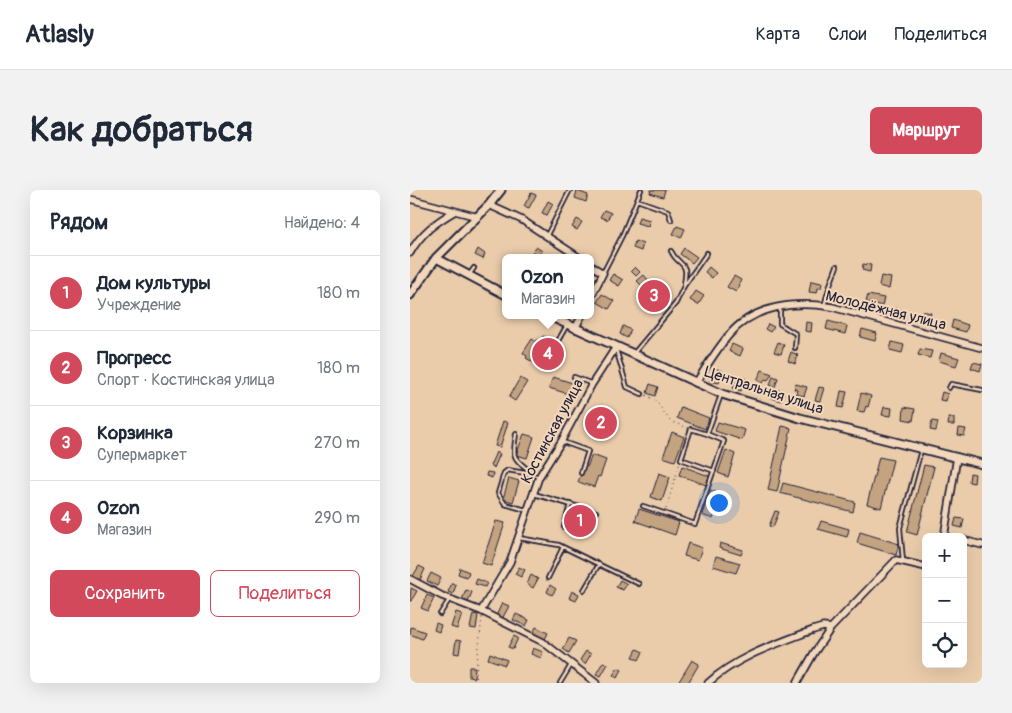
<!DOCTYPE html>
<html lang="ru">
<meta charset="utf-8">
<style>
:root{--surface:#fff;--page:#f2f2f3;--text:#1f2937;--muted:#747a83;--line:#e0e1e3;--accent:#d1495b}
body{margin:0;font-family:Pangolin,sans-serif;background:var(--page);color:var(--text)}
.controls{position:absolute;right:15px;bottom:15px;display:grid;overflow:hidden;border-radius:8px;box-shadow:0 5px 20px #0002}
.controls button{width:45px;height:45px;display:grid;place-items:center;padding:0;border:0;border-bottom:1px solid var(--line);background:var(--surface);color:var(--text);font:25px sans-serif}
.you{position:absolute;left:308px;top:312px;width:18px;height:18px;margin:-12px;border:4px solid #fff;border-radius:50%;background:#1a73e8;box-shadow:0 0 0 8px #1a73e833}
.badge{display:grid;place-items:center;width:32px;height:32px;border-radius:50%;background:var(--accent);color:#fff;font-size:16px;font-weight:700}
.pin{position:absolute;translate:-50% -50%;border:2px solid #fff;box-shadow:0 1px 5px #0006}
.popup{position:absolute;left:92px;top:64px;width:92px;height:65px;box-sizing:border-box;display:grid;place-content:center;border-radius:8px;background:var(--surface);filter:drop-shadow(0 1px 4px #0005);font-size:16px;white-space:nowrap;color:var(--muted)}
.popup b{font-size:19px;color:var(--text)}
.popup::after{content:'';position:absolute;left:50%;top:100%;margin-left:-10px;border:10px solid transparent;border-top-color:var(--surface)}
.list{margin:0;padding:0;list-style:none}
h2{display:flex;justify-content:space-between;align-items:center;height:65px;margin:0;padding:0 20px;font-size:21px}
h2 small{font-size:16px;font-weight:400;color:var(--muted)}
.list li{display:grid;grid-template-columns:32px 1fr auto;gap:15px;align-items:center;box-sizing:border-box;height:75px;padding:0 20px;border-top:1px solid var(--line)}
.list b{display:block;font-size:19px;white-space:nowrap}
.list p{margin:0;font-size:16px;white-space:nowrap;color:var(--muted)}
.list em{font-size:16px;font-style:normal;color:var(--muted)}
.actions{display:flex;gap:10px;padding:15px 20px}
.actions a{flex:1;padding:11px 0;border:1px solid var(--accent);border-radius:8px;text-align:center;font-size:18px;color:var(--accent)}
.actions .main{background:var(--accent);color:#fff}
.icon{flex:none;width:28px;height:28px;fill:none;stroke:currentColor;stroke-width:2;stroke-linecap:round;stroke-linejoin:round}
.map{position:relative;flex:none;width:572px;height:493px;overflow:hidden;border-radius:8px}
header{display:flex;align-items:center;gap:30px;box-sizing:border-box;height:70px;padding:0 25px;background:var(--surface);border-bottom:1px solid var(--line)}
header strong{font-size:24px}
nav{display:flex;gap:28px;margin-inline-start:auto;font-size:18px}
.intro{display:flex;align-items:center;justify-content:space-between;box-sizing:border-box;height:120px;padding:0 30px}
h1{margin:0;font-size:35px}
.button{padding:12px 22px;border-radius:8px;background:var(--accent);color:#fff;font-size:18px;font-weight:700}
main{display:flex;gap:30px;padding:0 30px}
aside{flex:1;background:var(--surface);border-radius:8px;box-shadow:0 5px 20px #0002}
.map>svg:first-child{display:block}
</style>
<header>
<strong>Atlasly</strong>
<nav><a>Карта</a><a>Слои</a><a>Поделиться</a></nav>
</header>
<div class="intro"><h1>Как добраться</h1><a class="button">Маршрут</a></div>
<main>
<aside>
<h2>Рядом<small>Найдено: 4</small></h2>
<ul class="list">
<li><span class="badge">1</span><div><b>Дом культуры</b><p>Учреждение</p></div><em>180 m</em></li>
<li><span class="badge">2</span><div><b>Прогресс</b><p>Спорт · Костинская улица</p></div><em>180 m</em></li>
<li><span class="badge">3</span><div><b>Корзинка</b><p>Супермаркет</p></div><em>270 m</em></li>
<li><span class="badge">4</span><div><b>Ozon</b><p>Магазин</p></div><em>290 m</em></li>
</ul>
<div class="actions"><a class="main">Сохранить</a><a>Поделиться</a></div>
</aside>
<div class="map">
<svg width="572" height="493" viewBox="0 0 572 493">
<rect width="100%" height="100%" fill="#eaccab"/>
<filter id="ink" filterUnits="userSpaceOnUse"><feTurbulence type="fractalNoise" baseFrequency=".02" numOctaves="2"/><feDisplacementMap in="SourceGraphic" scale="10" xChannelSelector="R" yChannelSelector="G"/><feConvolveMatrix kernelMatrix="1 2 1 2 8 2 1 2 1" color-interpolation-filters="sRGB"/></filter>
<g filter="url(#ink)">
<path fill="#c4a380" stroke="#22223b" d="M241,0H255L253,7L240,3Z
M167,1L178,5L176,12L165,8Z
M121,3L126,5L119,18L114,16Z
M138,11L143,14L137,25L132,23Z
M194,20L201,23L197,30L190,27Z
M229,27L240,30L238,36L227,33Z
M167,29L172,32L167,40L162,37Z
M267,36L275,39L271,48L263,44Z
M225,51L233,54L231,61L223,58Z
M126,57L132,61L127,68H121L119,67Z
M274,58L287,67L282,73L270,64Z
M68,59L75,64L73,69L65,65Z
M453,74L461,75L460,82L452,80Z
M225,77L230,82L226,86L221,81Z
M299,77L306,83L302,88L295,82Z
M203,84L213,90L209,96L199,90Z
M234,85L238,90L232,96L227,91Z
M324,86L331,90L329,94L330,95L326,102L317,97Z
M471,86L481,88L479,99L469,96Z
M401,91L412,93L411,98H408L407,103L399,102Z
M249,95L256,101L238,118L232,111Z
M286,101L294,106L288,115L280,110Z
M192,104L204,111L199,119L187,112Z
M458,105L474,108L472,116L456,112Z
M485,118L492,120L490,126L484,125Z
M512,121L521,123L519,132L510,130Z
M543,130L558,135L556,142L541,138Z
M418,131L437,136L435,144L416,139Z
M396,132L402,133L401,142L395,141Z
M358,134L364,137L360,142L355,139Z
M213,136L221,140L217,148L210,144Z
M452,139L467,143L465,151L450,147Z
M122,149L126,152L127,150L139,157L138,159L142,161L133,175L130,173L128,175L116,168L117,166L113,163Z
M368,152L374,155L371,164L364,162Z
M482,152L494,155L492,163L480,160Z
M322,154L333,159L330,166L319,161Z
M510,159L522,161L520,168L508,165Z
M381,162L388,165L385,174L378,171Z
M531,163L549,168L546,176L529,171Z
M563,172L572,174L570,181L561,178Z
M304,178L313,181L309,193L300,191Z
M352,180L362,184L358,190L355,189L353,193L347,190Z
M328,186L336,189L331,201L323,198Z
M363,186L368,188L365,197L360,195Z
M143,187L169,195L165,206L139,198Z
M110,188L117,192L105,211L99,207Z
M240,194L248,197L245,206L237,203Z
M386,194L397,197L394,206L386,204L387,200L384,199Z
M409,197L414,198L410,211L405,210Z
M365,199L374,202L371,211L362,208Z
M431,201L437,202L433,218L428,217Z
M532,202L538,204L536,211L530,210Z
M451,203L461,206L458,217L456,216L454,222L447,221Z
M271,217L299,228L295,239L267,228Z
M474,217L482,218L481,226L472,225Z
M494,217L505,219L503,231L493,229Z
M188,219L202,224L193,247L180,242Z
M539,228H544V235H538Z
M93,231L98,233L90,257L85,256Z
M522,231L528,232L526,241L520,240Z
M308,232L335,240L332,250L305,241Z
M372,236L381,238L367,302L358,300Z
M549,238L556,239L554,246L548,245Z
M262,242L274,247L265,271L253,267Z
M114,244L124,247L117,268L106,265Z
M316,260L325,264L318,287L308,283Z
M86,262L90,264L84,278L80,276Z
M182,265L196,270L190,287L188,286L184,297L168,292L174,276L177,277Z
M469,267L483,270L471,318L457,314Z
M514,275L524,277L507,345L497,342Z
M272,276L299,286L296,295L269,285Z
M77,282L83,283L82,288L76,286Z
M249,283L260,287L252,311L241,307Z
M560,283L565,284L564,293L559,292Z
M99,288L109,291L103,312L93,309Z
M373,293L445,312L443,322L370,303Z
M300,300L312,304L303,329L292,325Z
M229,319L269,332L265,345L225,331Z
M163,321L180,324L177,341L160,338Z
M365,321L369,322L363,337L359,336Z
M546,328L554,329L552,338L544,336Z
M86,331L95,333L81,376L72,373Z
M411,331L439,339L437,347L408,339Z
M450,342L489,354L486,365L447,353Z
M278,353L292,358L288,370L274,366Z
M310,353L333,360L331,365L309,358Z
M306,366L330,373L326,383L303,376Z
M9,376L15,379L10,390L3,386Z
M109,377L115,380L111,387L105,384Z
M50,378L59,382L57,387L48,384Z
M21,383L31,388L27,396L17,391Z
M121,385L128,389L123,398L117,394Z
M67,389L77,393L75,397L65,394Z
M210,390L217,394L213,400L206,397Z
M42,393L46,395L43,404L38,402Z
M140,395L146,399L142,405L137,402Z
M1,398L7,401L1,411H0Z
M56,400L62,402L58,412L52,410Z
M162,401L169,404L166,411L159,408Z
M17,405L24,408L18,421L11,418Z
M92,413L99,416L92,429L86,426Z
M46,422L52,424L47,439L41,437Z
M63,424L68,425L66,439L60,438Z
M106,424L119,430L116,436L103,430Z
M26,433L31,435L29,442L24,440Z
M1,437L15,442L12,449L0,444Z
M126,437L138,443L135,449L123,443Z
M104,446L108,448L103,459L98,457Z
M159,448L166,451L159,463L153,459Z
M46,450L51,451L49,464L44,463Z
M123,458L133,462L131,468L121,464Z
M227,459L233,462L229,470L223,467Z
M176,461L181,464L175,474L170,470Z
M80,463L97,470L95,475L78,469Z
M282,470L289,474L278,493H268Z
M193,472L198,474L191,486L186,484Z
M59,477H65L64,488L59,487Z
M208,478L212,480L207,488L203,485Z"/>
<g fill="none" stroke-linecap="round" stroke-linejoin="round">
<defs>
<path id="service" d="M227,10L258,21L261,30
M137,45L160,0
M261,61C269,78 279,69 274,94
M193,83L212,46L231,0
M59,85L64,78
M414,116L420,95L427,76
M370,118V134L386,144L385,158
M134,149L145,156L157,135
M206,159L217,197L232,204
M224,163L266,113L274,96L297,63
M164,187L180,193
M539,198L541,194L572,200
M106,244C102,270 103,267 122,283
M297,244L281,239L271,269L304,281
M153,252L178,261L171,283
M124,304L186,322
M233,316L285,334L314,251L297,244L311,205
M116,320L95,314L88,303L94,283L98,280C106,282 122,283 128,287
M154,337L160,314
M109,348L149,355L153,357L138,388
M153,357L229,394
M493,371L490,338L511,260
M174,400L189,374
M30,424L39,410
M150,493L161,475"/>
<path id="minor" d="M0,9L68,27
M79,15L112,30L170,68
M0,63C11,43 26,32 45,21
M180,75L193,83L180,109
M165,139L172,125
M286,193C296,177 306,160 319,145C344,115 385,111 422,117L572,158
M534,347L547,267
M553,350L572,355
M0,389L32,406L71,421L100,372L129,287L151,252L182,194L206,157
M71,421L133,452L186,493
M298,493C328,466 366,454 403,440L413,437L421,438
M387,493L404,463L421,438L486,370L516,377"/>
<path id="tertiary" d="M26,68L96,105
M0,105L26,68L79,15L91,0
M137,125L312,204L390,228L572,274"/>
</defs>
<use href="#service" stroke="#22223b" stroke-width="6"/>
<use href="#minor" stroke="#22223b" stroke-width="9"/>
<use href="#tertiary" stroke="#22223b" stroke-width="11"/>
<path stroke="#22223b" stroke-width="1" stroke-dasharray="1 4" stroke-linecap="butt" d="M236,205L246,211L260,231L278,238
M256,319L270,272
M65,493L72,427"/>
<use href="#service" stroke="#f3d7ba" stroke-width="2.5"/>
<use href="#minor" stroke="#f3d7ba" stroke-width="5.5"/>
<use href="#tertiary" stroke="#f3d7ba" stroke-width="7"/>
</g>
</g>
<g text-anchor="middle" stroke-width="4" stroke-linejoin="round" paint-order="stroke">
<g font-size="15" fill="#22223b" stroke="#f3d7ba">
<text transform="translate(476 120) rotate(14)" y="5">Молодёжная улица</text>
<text transform="translate(354 200) rotate(18)" y="5">Центральная улица</text>
<text transform="translate(142 241) rotate(-62)" y="5">Костинская улица</text>
</g>
</g>
</svg>
<div class="controls">
<button>+</button>
<button>−</button>
<button><svg class="icon" aria-label="locate" viewBox="0 0 24 24"><circle cx="12" cy="12" r="6"/><path d="M12 2v4M12 18v4M2 12h4M18 12h4"/></svg></button>
</div>
<div class="you"></div>
<div class="pin badge" style="left:170px;top:331px">1</div>
<div class="pin badge" style="left:191px;top:233px">2</div>
<div class="pin badge" style="left:244px;top:106px">3</div>
<div class="pin badge" style="left:138px;top:164px">4</div>
<div class="popup"><b>Ozon</b>Магазин</div>
</div>
</main>
